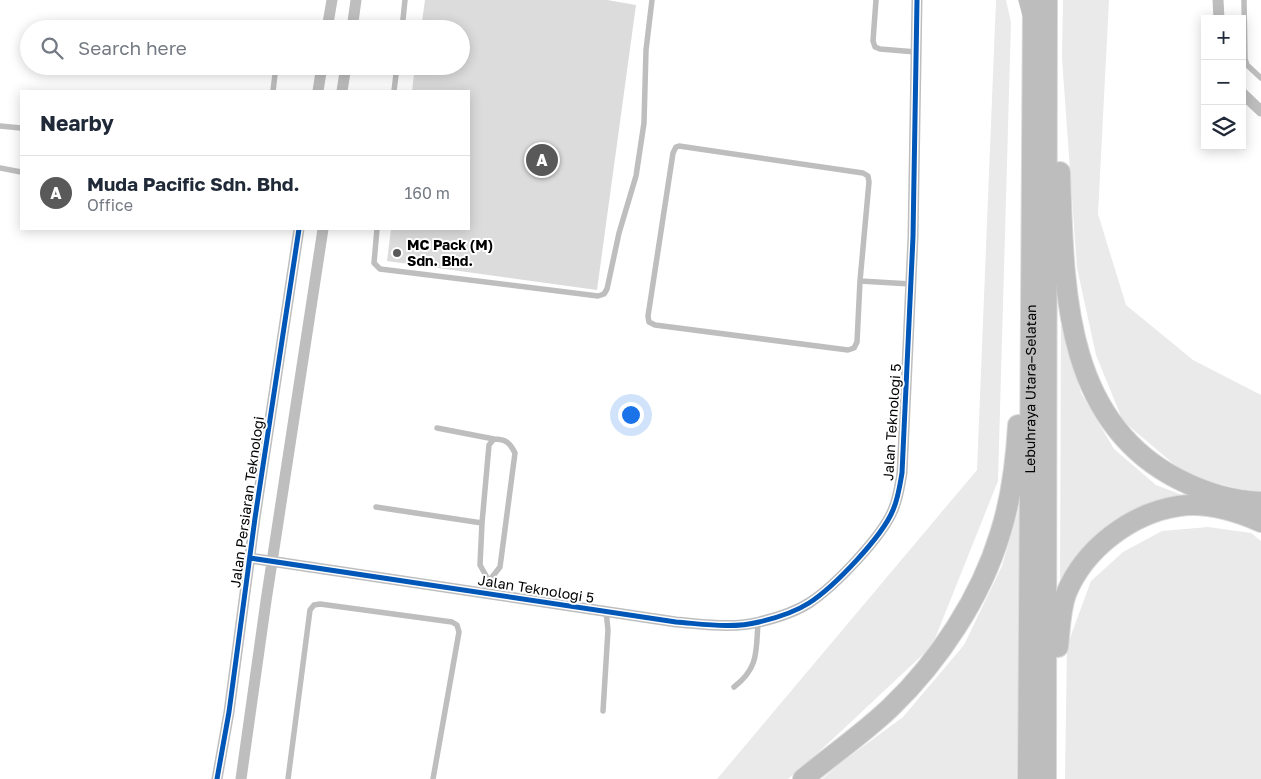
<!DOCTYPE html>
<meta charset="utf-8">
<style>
:root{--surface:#fff;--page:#f6f6f7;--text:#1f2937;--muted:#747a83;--line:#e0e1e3;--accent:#595959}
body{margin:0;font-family:"Golos Text",sans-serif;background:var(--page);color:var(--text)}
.controls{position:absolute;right:15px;top:15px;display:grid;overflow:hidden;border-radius:0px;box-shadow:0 2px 12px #0003}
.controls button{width:45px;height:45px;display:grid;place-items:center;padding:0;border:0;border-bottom:1px solid var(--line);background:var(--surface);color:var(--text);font:25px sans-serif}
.you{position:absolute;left:630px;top:414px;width:18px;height:18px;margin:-12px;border:4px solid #fff;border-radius:50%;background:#1a73e8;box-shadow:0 0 0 8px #1a73e833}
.badge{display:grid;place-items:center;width:32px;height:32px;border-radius:50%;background:var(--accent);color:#fff;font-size:16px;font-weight:700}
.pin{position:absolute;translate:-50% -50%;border:2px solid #fff;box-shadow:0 1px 5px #0006}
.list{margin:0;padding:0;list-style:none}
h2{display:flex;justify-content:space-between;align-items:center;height:65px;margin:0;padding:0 20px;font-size:21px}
h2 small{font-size:16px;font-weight:400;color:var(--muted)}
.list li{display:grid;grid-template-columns:32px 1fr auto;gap:15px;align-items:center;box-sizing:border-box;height:75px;padding:0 20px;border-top:1px solid var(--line)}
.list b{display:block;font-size:19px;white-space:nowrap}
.list p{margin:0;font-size:16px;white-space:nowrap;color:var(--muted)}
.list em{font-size:16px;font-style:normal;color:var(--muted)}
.icon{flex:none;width:28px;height:28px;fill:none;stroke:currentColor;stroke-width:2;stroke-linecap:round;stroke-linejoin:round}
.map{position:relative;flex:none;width:1261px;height:779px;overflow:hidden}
.search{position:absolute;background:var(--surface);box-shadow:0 2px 12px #0003;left:20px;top:20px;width:450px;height:55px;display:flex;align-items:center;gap:12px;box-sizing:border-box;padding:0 18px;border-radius:28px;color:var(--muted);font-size:19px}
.panel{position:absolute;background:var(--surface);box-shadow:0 2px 12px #0003;left:20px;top:90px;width:450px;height:140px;border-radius:0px}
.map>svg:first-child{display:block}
</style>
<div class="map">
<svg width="1261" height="779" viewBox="0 0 1261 779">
<rect width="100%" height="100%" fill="#fff"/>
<path fill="#eaeaea" d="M996,0H1006L1011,22L998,481L932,646L821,750L788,779H717L977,470Z
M1063,0H1109L1098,214L1126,305L1193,360L1261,395V494L1189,477L1123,421L1096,355L1077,268L1062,58Z
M1061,311L1081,393L1114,449L1156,485L1203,503L1143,512L1060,597Z
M1022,498L1021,779H822L842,762L903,717L964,645L1002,566Z
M1208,527L1251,533L1261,541V779H1065L1067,646L1091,581L1123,552L1162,531Z"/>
<path fill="#dcdcdc" d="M425,0H607L636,5L597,290L387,261L391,229H469V91H412L415,66H461V29H421Z"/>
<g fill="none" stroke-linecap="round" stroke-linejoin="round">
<defs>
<g id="motorway">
<path d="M1060,172C1064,284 1062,420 1178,479C1205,493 1231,501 1261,502"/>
<path d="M1058,647C1060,630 1060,611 1066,594C1084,549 1131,513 1179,506C1208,502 1236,511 1261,522"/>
<path d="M803,779C832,755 864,733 891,707C939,661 981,597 1000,534C1011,500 1016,461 1018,425"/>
<path id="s1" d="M1028,779L1033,0"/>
<path d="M1046,779L1047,0"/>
</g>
</defs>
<use href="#motorway" stroke="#dbdbdb" stroke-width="22"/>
<path stroke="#bebebe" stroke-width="5.5" d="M876,0L873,41L875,47L880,49L916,52
M1021,0L1025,15
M1244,0L1245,59L1247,65L1261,78
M402,29L405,0
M161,70L162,66
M273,91L276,66
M394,91L397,66
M0,126L21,128
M679,146L863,173L868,176L869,182L860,281L857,342L854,348L848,350L655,325L649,322L648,316L673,153L676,147Z
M0,168L21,172
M377,229L374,263L380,269L598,296L604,294L607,289L619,233L636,176L644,123L646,50L652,0
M860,281L911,284
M437,428L494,439
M376,507L482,523
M487,593L489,581L500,567L515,453C510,443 506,439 494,439L489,445L482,523L480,565L489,581
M734,687C759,668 756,651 758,622
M603,711L608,630L606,611
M288,779L310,610L314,605L320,604L452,622L457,625L459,632L433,779"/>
<path stroke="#bebebe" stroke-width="11" d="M1218,0L1219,19
M327,29L332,0
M352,29L356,0
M318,91L322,66
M342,91L346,66
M1242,93L1261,111
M250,558L676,622C703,624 732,629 759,622C776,618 795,612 809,603C834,587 882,537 893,510C898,499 900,485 902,473L913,237L917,0
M217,779L229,712L255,518L299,229
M241,779L266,601L323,229"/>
<use href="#motorway" stroke="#bdbdbd" stroke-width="20"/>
<defs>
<path id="cycleway" d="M250,558L676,622C703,624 732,629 759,622C776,618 795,612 809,603C834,587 882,537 893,510C898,499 900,485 902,473L913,237L917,0
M217,779L229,712L255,518L299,229"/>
</defs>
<use href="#cycleway" stroke="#fff" stroke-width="8"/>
<use href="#cycleway" stroke="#0057b8" stroke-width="5"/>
</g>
<circle fill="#595959" stroke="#fff" stroke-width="2" cx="397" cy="253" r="5"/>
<g text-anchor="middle" stroke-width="4" stroke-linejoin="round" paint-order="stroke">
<g font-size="14" font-weight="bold" fill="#000" stroke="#fff" text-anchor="start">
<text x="407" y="250">MC Pack (M)<tspan x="407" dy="16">Sdn. Bhd.</tspan></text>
</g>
<g font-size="14" fill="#000" stroke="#fff">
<text dy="5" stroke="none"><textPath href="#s1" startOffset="390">Lebuhraya Utara–Selatan</textPath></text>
<text transform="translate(892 422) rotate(-86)" y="5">Jalan Teknologi 5</text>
<text transform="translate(247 502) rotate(-82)" y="5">Jalan Persiaran Teknologi</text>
<text transform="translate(536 589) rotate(9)" y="5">Jalan Teknologi 5</text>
</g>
</g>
</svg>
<div class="controls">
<button>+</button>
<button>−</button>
<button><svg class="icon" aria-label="layers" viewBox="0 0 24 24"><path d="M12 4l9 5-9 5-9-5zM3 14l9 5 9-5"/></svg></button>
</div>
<div class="you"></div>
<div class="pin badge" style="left:542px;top:160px">A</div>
<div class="search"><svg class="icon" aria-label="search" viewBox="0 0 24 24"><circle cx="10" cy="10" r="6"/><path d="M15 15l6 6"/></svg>Search here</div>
<section class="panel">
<h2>Nearby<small></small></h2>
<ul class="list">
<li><span class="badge">A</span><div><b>Muda Pacific Sdn. Bhd.</b><p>Office</p></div><em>160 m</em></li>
</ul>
</section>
</div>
